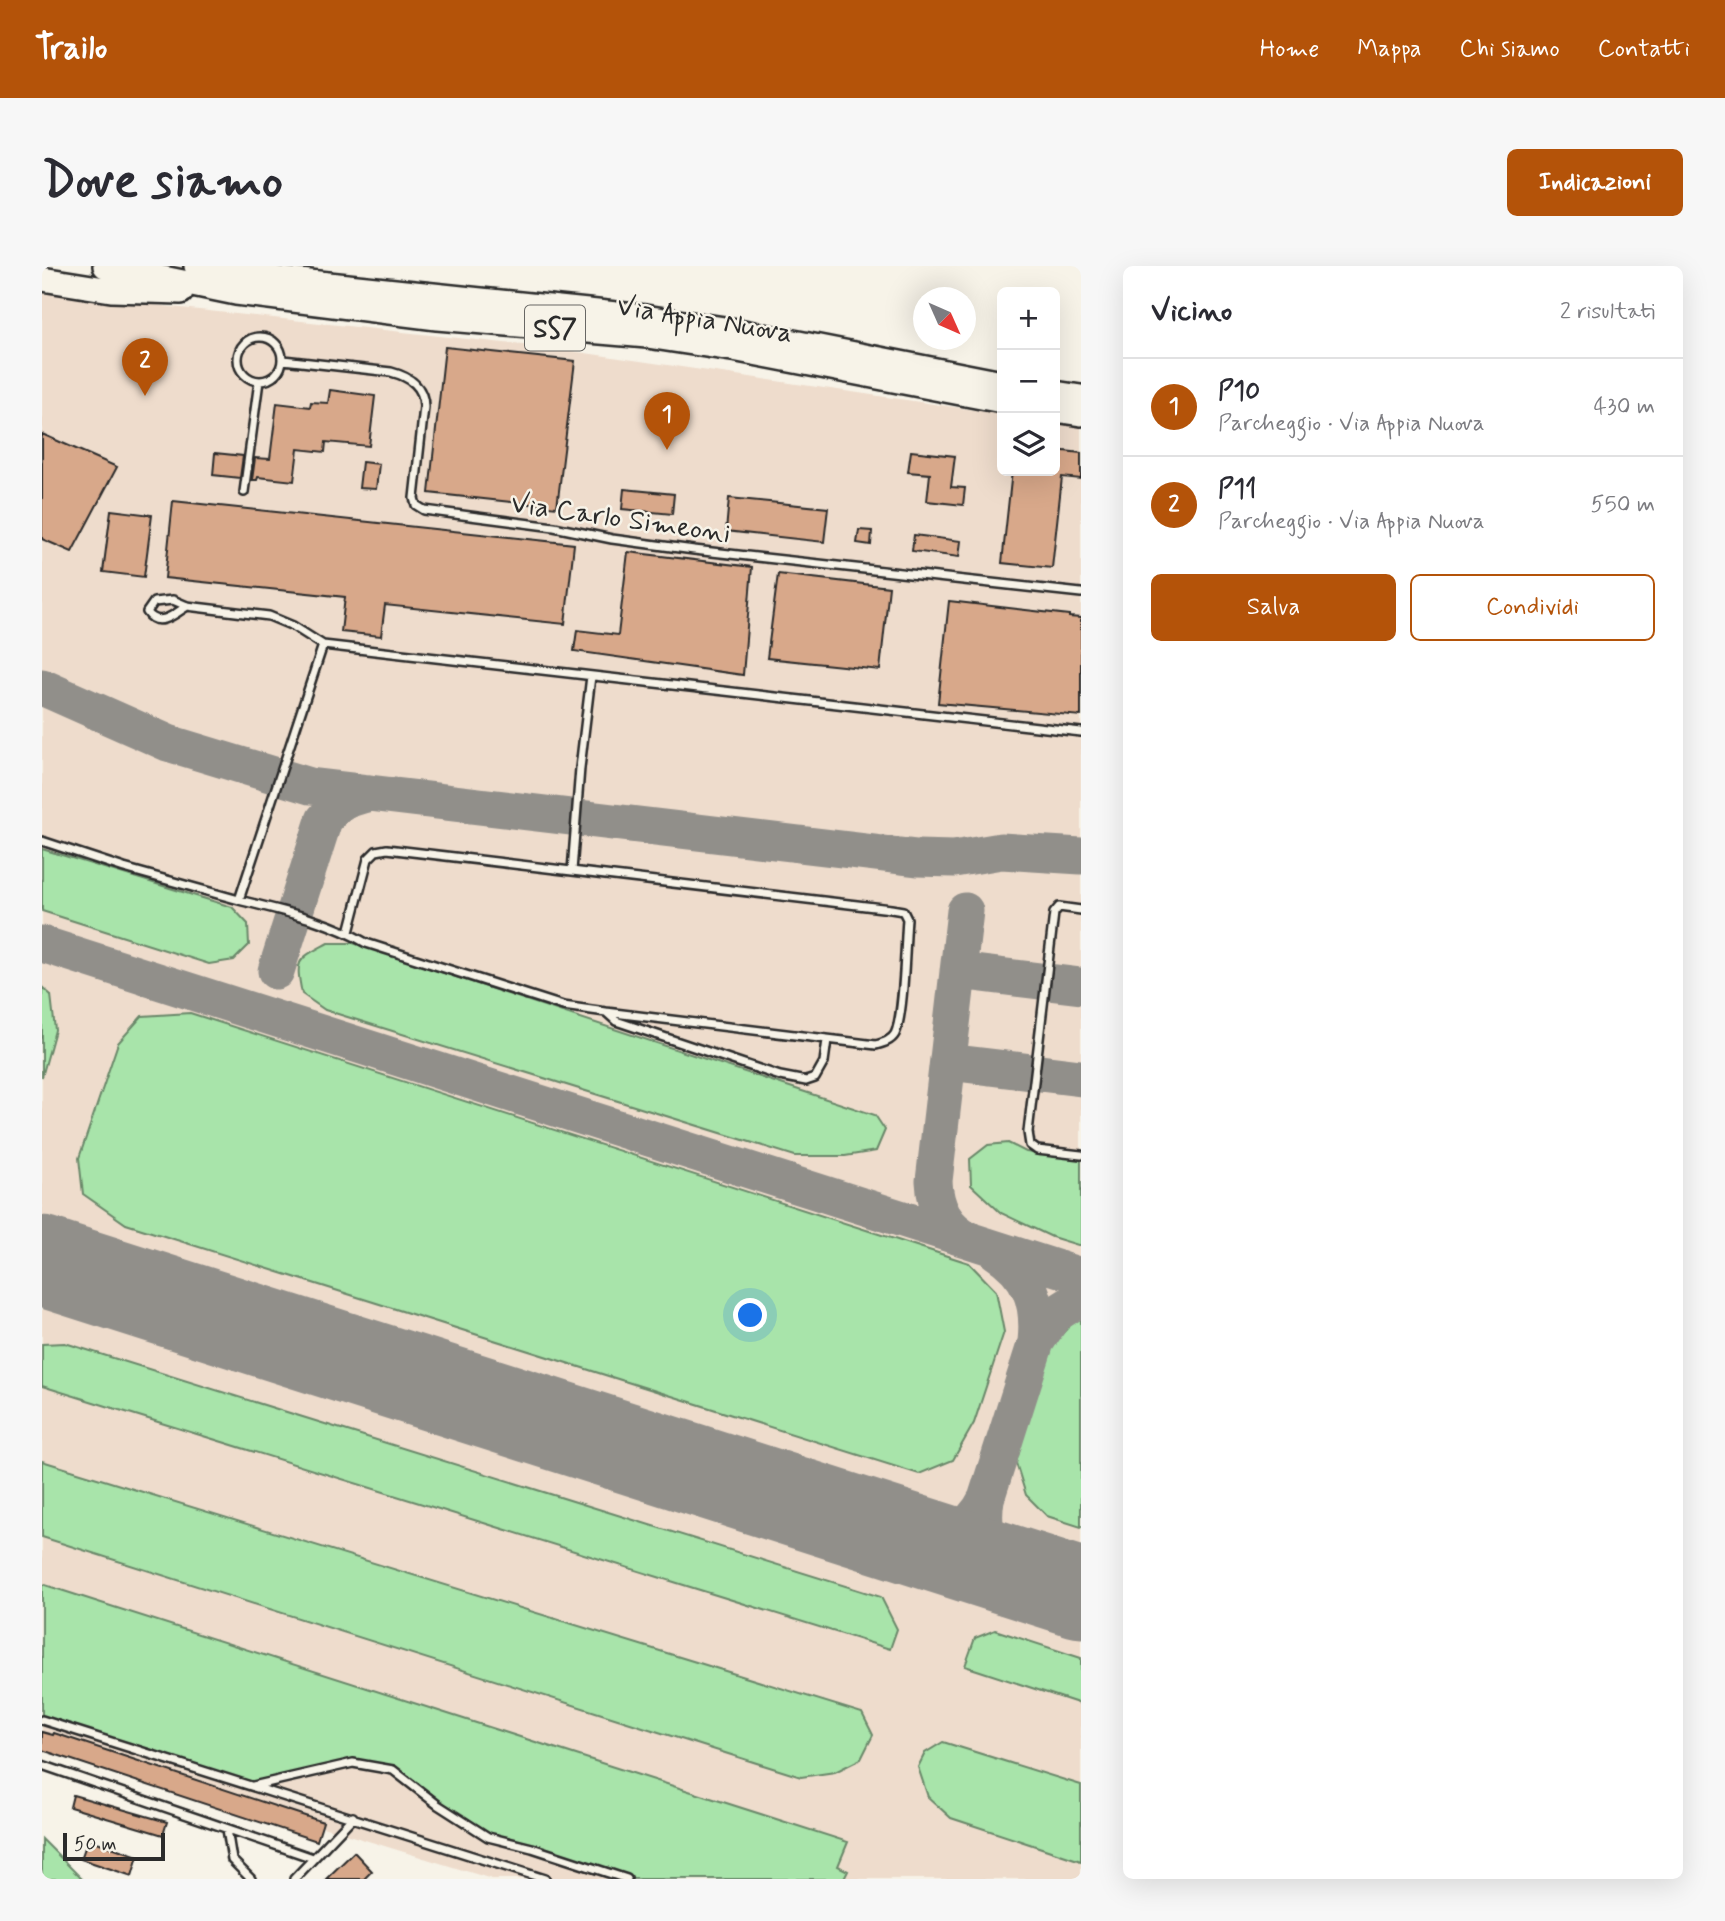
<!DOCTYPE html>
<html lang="it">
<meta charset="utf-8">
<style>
:root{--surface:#fff;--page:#f7f7f7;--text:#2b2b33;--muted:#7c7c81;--line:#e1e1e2;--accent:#b45309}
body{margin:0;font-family:Mynerve,sans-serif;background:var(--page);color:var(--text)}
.controls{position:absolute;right:21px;top:21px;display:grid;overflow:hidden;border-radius:10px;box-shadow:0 7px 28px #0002}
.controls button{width:63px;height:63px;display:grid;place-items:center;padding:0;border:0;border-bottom:2px solid var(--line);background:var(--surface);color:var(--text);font:35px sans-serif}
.compass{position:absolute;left:871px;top:21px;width:63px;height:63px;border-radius:50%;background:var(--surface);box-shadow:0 7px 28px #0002;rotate:135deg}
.scale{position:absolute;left:21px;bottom:18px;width:102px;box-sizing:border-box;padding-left:7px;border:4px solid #2b2b2b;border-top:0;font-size:19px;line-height:24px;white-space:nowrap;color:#2b2b2b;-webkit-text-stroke:5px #f7f3e8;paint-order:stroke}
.you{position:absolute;left:709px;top:1050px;width:24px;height:24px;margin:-18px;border:5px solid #fff;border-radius:50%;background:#1a73e8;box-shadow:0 0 0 10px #1a73e833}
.badge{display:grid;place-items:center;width:46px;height:46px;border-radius:50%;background:var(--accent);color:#fff;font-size:23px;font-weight:700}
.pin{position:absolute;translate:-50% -58px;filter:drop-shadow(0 2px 4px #0008)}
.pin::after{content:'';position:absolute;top:37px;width:24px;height:21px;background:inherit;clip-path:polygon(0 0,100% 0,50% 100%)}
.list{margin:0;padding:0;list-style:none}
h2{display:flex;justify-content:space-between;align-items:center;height:91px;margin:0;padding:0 28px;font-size:30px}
h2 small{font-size:23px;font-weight:400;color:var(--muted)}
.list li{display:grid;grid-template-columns:46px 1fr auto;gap:21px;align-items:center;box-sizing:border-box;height:98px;padding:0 28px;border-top:2px solid var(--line)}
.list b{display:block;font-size:26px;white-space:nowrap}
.list p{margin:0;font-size:23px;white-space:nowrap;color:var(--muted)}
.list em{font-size:23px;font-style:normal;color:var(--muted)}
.actions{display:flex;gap:14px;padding:21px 28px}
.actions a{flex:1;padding:16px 0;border:2px solid var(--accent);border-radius:10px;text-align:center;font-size:24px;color:var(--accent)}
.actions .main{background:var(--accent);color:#fff}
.icon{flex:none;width:38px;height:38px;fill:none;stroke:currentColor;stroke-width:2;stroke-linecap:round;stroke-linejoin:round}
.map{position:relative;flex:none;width:1039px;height:1613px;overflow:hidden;border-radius:10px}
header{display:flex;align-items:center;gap:42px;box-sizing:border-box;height:98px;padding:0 35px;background:var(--accent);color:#fff}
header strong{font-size:33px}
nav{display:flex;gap:38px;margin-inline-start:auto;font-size:24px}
.intro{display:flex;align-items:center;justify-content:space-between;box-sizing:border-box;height:168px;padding:0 42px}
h1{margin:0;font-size:49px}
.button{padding:18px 32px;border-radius:10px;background:var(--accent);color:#fff;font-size:24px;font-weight:700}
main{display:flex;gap:42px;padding:0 42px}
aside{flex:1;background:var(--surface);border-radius:10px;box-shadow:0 7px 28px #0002}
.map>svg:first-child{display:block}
</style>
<header>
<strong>Trailo</strong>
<nav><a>Home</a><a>Mappa</a><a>Chi siamo</a><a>Contatti</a></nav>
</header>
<div class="intro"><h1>Dove siamo</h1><a class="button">Indicazioni</a></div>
<main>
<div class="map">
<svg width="1039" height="1613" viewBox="0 0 1039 1613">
<rect width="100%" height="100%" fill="#f7f3e8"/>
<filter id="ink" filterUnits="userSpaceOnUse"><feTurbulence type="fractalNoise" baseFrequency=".0143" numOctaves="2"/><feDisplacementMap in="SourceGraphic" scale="14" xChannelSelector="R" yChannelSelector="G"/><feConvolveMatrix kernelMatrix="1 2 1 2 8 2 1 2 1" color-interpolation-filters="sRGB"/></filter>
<g filter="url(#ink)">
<path fill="#eedccc" d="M0,27L509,82L960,148V205H1013V156L1039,160V1613H450L0,1475Z"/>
<path fill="#a8e4aa" stroke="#6a886a" stroke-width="2" d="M0,583L190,641L206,658L207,679L192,694L167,698L0,645Z
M286,677H311L833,849L843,864L834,885L803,890H753L283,744L260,728C253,692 255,694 286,677Z
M0,721L9,729L13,764L0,811Z
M148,747L927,997L954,1025L962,1066L932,1157L911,1194L877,1208L84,958L41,928L37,892L76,777L100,750Z
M966,877L984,886L1039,893V980L1010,971L959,947L929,919L928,893L946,879Z
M1039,1052V1261L1005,1250L984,1229L974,1197L1005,1084L1032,1055Z
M23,1077L839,1331L855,1363L848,1383L0,1120V1078Z
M0,1195L820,1447L831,1469L819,1493L793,1506L759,1511L0,1271Z
M0,1318L806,1576L796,1600L806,1605L802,1613H585L446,1571L351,1504L311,1497L211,1520L0,1454Z
M953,1364L1039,1392V1438L923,1400L933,1372Z
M901,1476L1039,1519V1595L909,1552L886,1531L876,1501L883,1487Z
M0,1573L40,1613H0Z"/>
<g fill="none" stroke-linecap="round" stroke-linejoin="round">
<path stroke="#918f8a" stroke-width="37" d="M0,421L126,477L268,520L875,592L912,593L959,585L1039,590
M923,645L892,915C893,941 903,962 928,974
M0,678L1039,1010
M234,705L282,554C297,535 305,533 328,527
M916,705L1039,720
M906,796L1039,812
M953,985C988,1007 998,1036 994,1076
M864,1271C899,1275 928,1267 944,1233
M984,1310C951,1289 938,1274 944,1233L994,1076L1012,1049L1039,1032"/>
<path stroke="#918f8a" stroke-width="91" d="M0,995L1039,1327"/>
</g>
<path fill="#d8a88a" stroke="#2b2b2b" stroke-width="2" d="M403,81L533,95L515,241L387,227Z
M288,124L333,130L327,180L284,176L283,186L256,183L252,215L216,211L215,214H210L213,192L228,193L235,137L268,141L269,136L286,137Z
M0,168L75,201L30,286L0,273Z
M1013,184L1039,187V213L1020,211L1010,302L960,297L970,205H1013Z
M869,185L913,190L909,221L923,222L921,239L885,235L888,208L866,206Z
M173,187L201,190L198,212L171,209Z
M320,196L337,198L334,223L317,222Z
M582,223L632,228L630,248L580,243Z
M687,232L786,242L782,276L684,265Z
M131,235L532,278L523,358L343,339L339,370L299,366L303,331L123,312Z
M69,244L110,249L102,311L61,306Z
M817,264L830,265L829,279L815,277Z
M872,269L919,275L917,291L870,285Z
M586,286L710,301L701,409L532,385L535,364L576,369Z
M736,308L847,321L838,404L725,392Z
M907,335L1027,349V351L1039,352V450L896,437Z
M0,1466L11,1469L12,1467L281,1556L275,1575L0,1484Z
M31,1529L125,1556L121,1569L28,1541Z
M46,1573L96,1590L90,1610L39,1593Z
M312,1586L330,1605L322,1613H284Z"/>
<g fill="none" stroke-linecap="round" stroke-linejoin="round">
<defs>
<path id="service" d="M196 93a22 22 0 1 1 44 0a22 22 0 1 1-44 0Z
M241,94L349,106C368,111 382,120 382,141L372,232L374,239L382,244L512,261L570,273L652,284L1039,327
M202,226L217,115
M145,340C133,348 116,363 105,346L112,336L131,334L145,340L227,350L251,360L281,379L1039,466
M0,575L82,602L197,634L281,379
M530,605L538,502L549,410
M197,634C240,645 286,654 324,677L521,740L564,746L574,755L738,810L764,815L773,812L782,796L785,774
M1039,644L1017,641L1012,647L986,866L988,879L995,884L1039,889
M307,666L326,593L334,585L345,583L849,643L861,645L865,653C863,677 862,750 853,768C849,775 841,777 834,779L564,746
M0,1454L503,1613
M0,1499L271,1592
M211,1520L311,1497L351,1504L396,1539L446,1571L490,1582L585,1613
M185,1563L190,1594L209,1613
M252,1613L311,1551"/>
<path id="primary" d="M63,0L194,27L395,52L605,70L696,84L960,135
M154,0L191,8L603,51L696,65L960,117
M0,13L69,24L139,26
M1013,127L1039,131
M1013,144L1039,148"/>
</defs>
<use href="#service" stroke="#2b2b2b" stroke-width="12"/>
<use href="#primary" stroke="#2b2b2b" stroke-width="28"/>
<use href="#service" stroke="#f7f3e8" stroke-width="7"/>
<use href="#primary" stroke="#f7f3e8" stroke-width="23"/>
</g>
</g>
<g text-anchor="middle" stroke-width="5" stroke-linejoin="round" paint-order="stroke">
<rect fill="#f7f3e8" stroke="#686764" stroke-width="2" x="483" y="39.5" width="60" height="45" rx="5"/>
<g font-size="26" font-weight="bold" fill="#2b2b2b">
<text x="513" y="71">SS7</text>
</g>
<g font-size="28" fill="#2b2b2b" stroke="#f7f3e8">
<text transform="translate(663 52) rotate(9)" y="10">Via Appia Nuova</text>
<text transform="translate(579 251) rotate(8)" y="10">Via Carlo Simeoni</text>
</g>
</g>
</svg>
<div class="controls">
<button>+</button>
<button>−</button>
<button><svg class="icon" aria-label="layers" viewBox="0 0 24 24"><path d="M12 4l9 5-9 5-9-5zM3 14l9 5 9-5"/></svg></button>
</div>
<svg class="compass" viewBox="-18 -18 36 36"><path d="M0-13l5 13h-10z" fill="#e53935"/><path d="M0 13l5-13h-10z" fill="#7c7c81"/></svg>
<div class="scale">50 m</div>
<div class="you"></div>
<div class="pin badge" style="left:625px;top:184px">1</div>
<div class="pin badge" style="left:103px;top:130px">2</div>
</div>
<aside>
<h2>Vicino<small>2 risultati</small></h2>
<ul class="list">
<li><span class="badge">1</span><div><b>P10</b><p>Parcheggio · Via Appia Nuova</p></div><em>430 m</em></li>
<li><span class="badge">2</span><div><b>P11</b><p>Parcheggio · Via Appia Nuova</p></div><em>550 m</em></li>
</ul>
<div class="actions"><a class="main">Salva</a><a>Condividi</a></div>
</aside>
</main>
